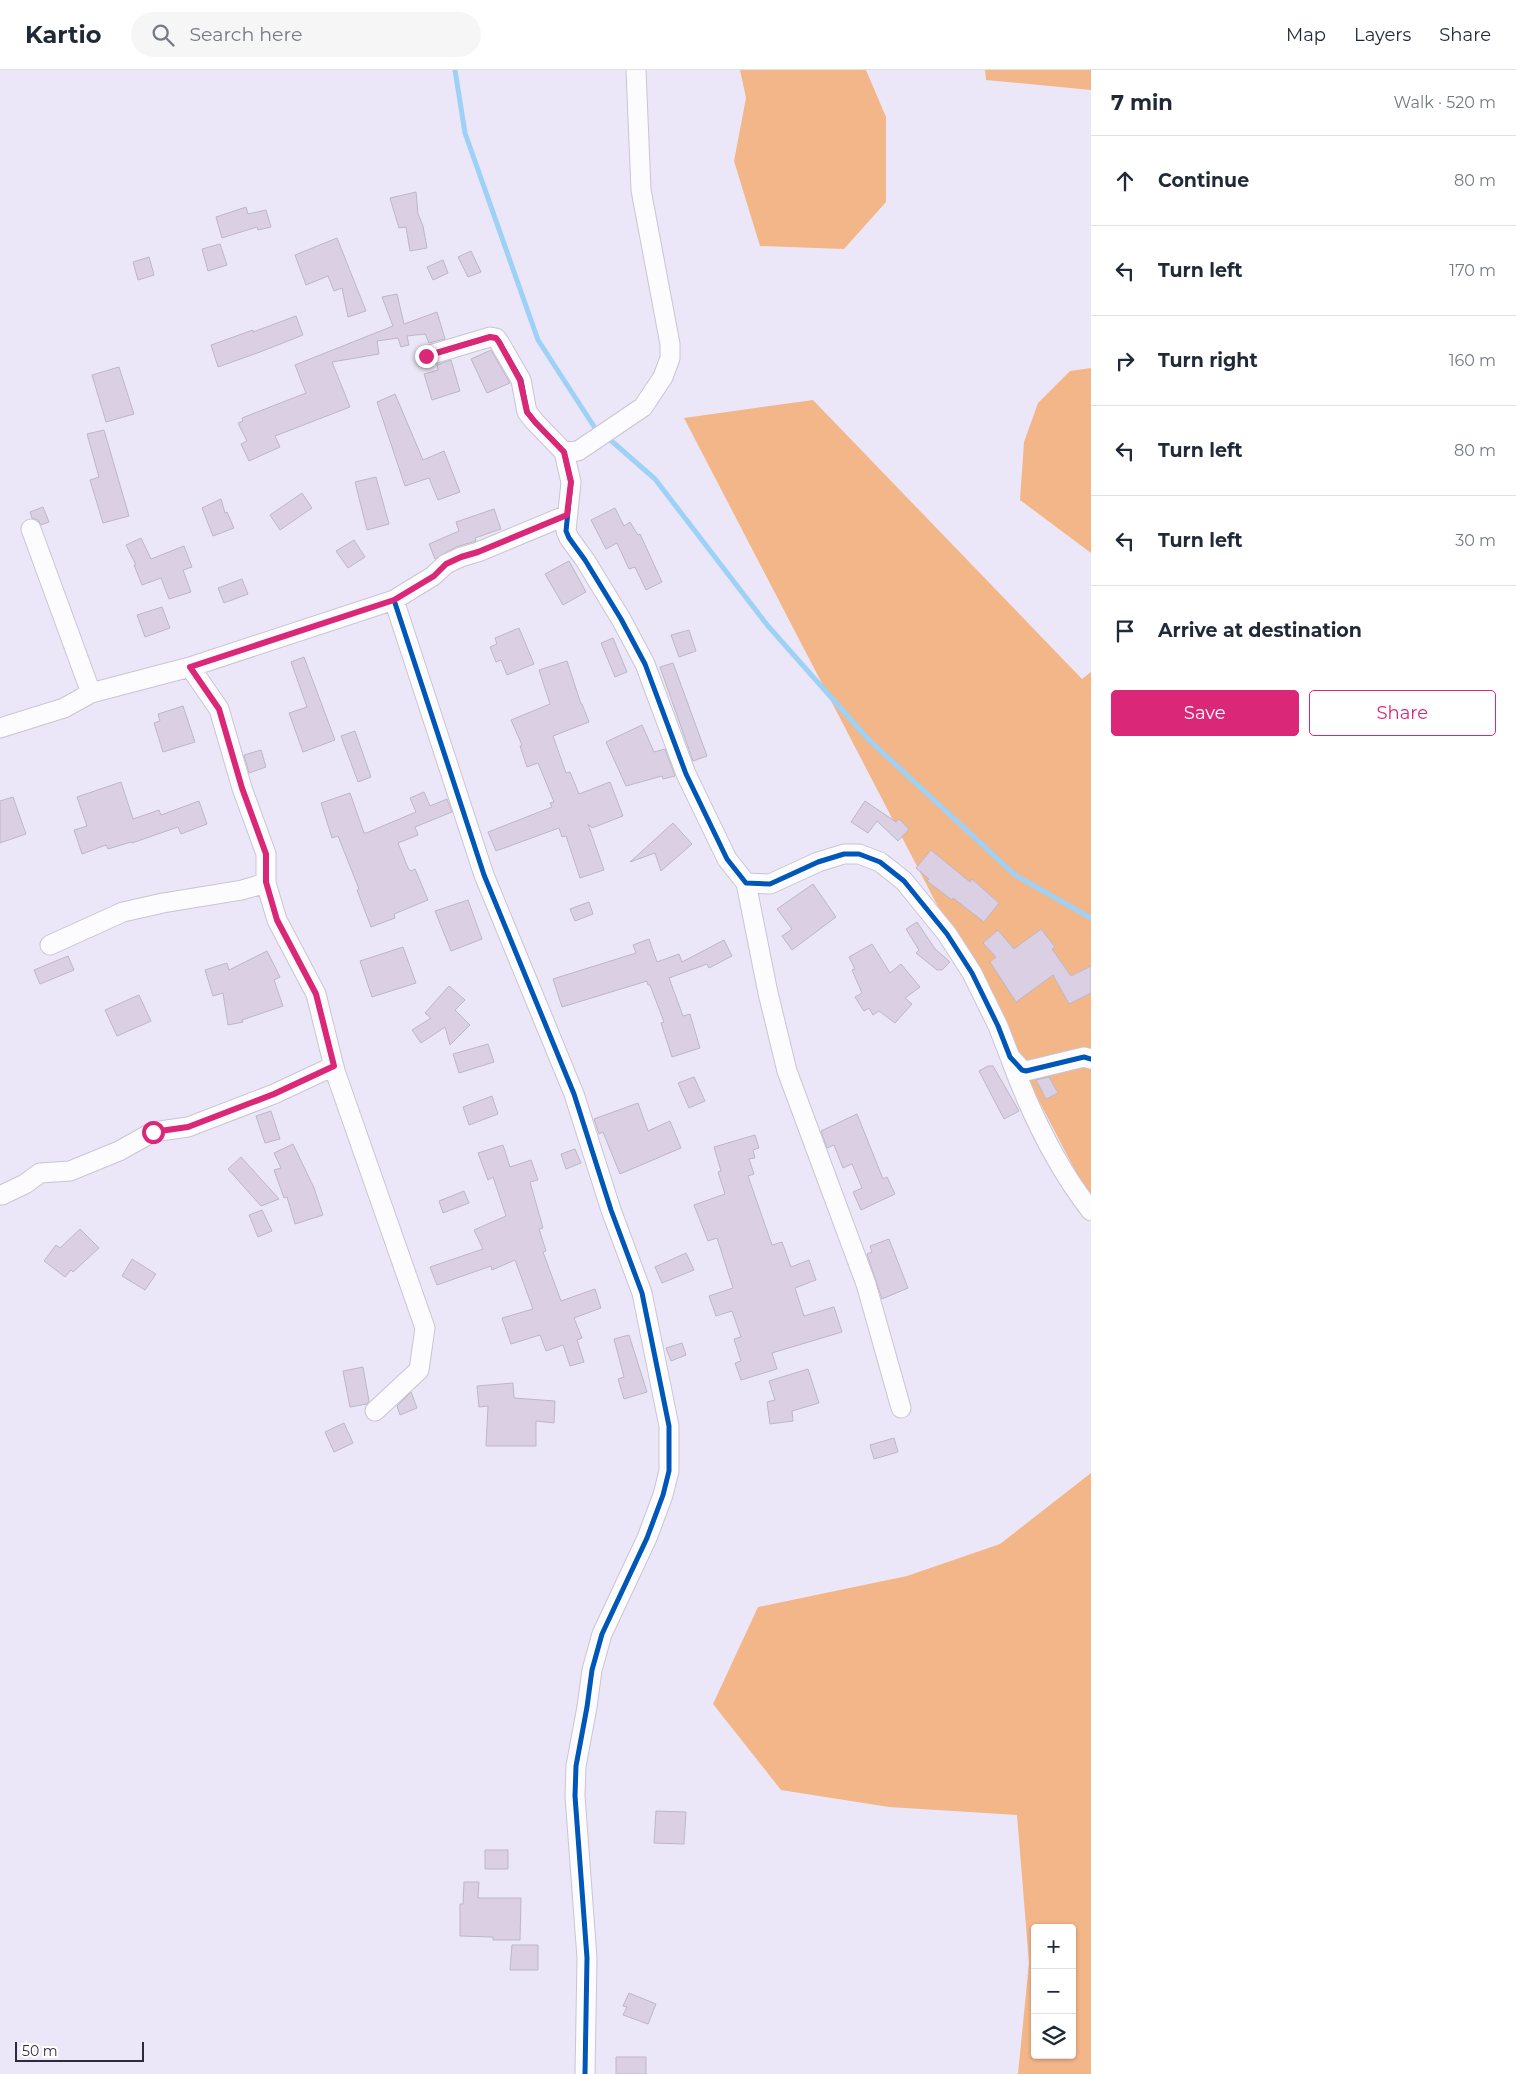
<!DOCTYPE html>
<meta charset="utf-8">
<style>
:root{--surface:#fff;--page:#f6f6f7;--text:#1f2937;--muted:#747a83;--line:#e0e1e3;--accent:#db2777}
body{margin:0;font-family:Montserrat,sans-serif;background:var(--page);color:var(--text)}
.controls{position:absolute;right:15px;bottom:15px;display:grid;overflow:hidden;border-radius:5px;box-shadow:0 1px 4px #0004}
.controls button{width:45px;height:45px;display:grid;place-items:center;padding:0;border:0;border-bottom:1px solid var(--line);background:var(--surface);color:var(--text);font:25px sans-serif}
.scale{position:absolute;left:15px;bottom:12px;width:129px;box-sizing:border-box;padding-left:5px;border:2px solid #2e2a38;border-top:0;font-size:14px;line-height:18px;white-space:nowrap;color:#2e2a38;-webkit-text-stroke:4px #fff;paint-order:stroke}
.stop{position:absolute;width:15px;height:15px;margin:-11px;border:4px solid #db2777;border-radius:50%;background:#fff}
.stop.end{background:#db2777;border-color:#fff;box-shadow:0 1px 5px #0008}
.list{margin:0;padding:0;list-style:none}
h2{display:flex;justify-content:space-between;align-items:center;height:65px;margin:0;padding:0 20px;font-size:21px}
h2 small{font-size:16px;font-weight:400;color:var(--muted)}
.list li{display:grid;grid-template-columns:32px 1fr auto;gap:15px;align-items:center;box-sizing:border-box;height:90px;padding:0 20px;border-top:1px solid var(--line)}
.list b{display:block;font-size:19px;white-space:nowrap}
.list em{font-size:16px;font-style:normal;color:var(--muted)}
.actions{display:flex;gap:10px;padding:15px 20px}
.actions a{flex:1;padding:11px 0;border:1px solid var(--accent);border-radius:5px;text-align:center;font-size:18px;color:var(--accent)}
.actions .main{background:var(--accent);color:#fff}
.icon{flex:none;width:28px;height:28px;fill:none;stroke:currentColor;stroke-width:2;stroke-linecap:round;stroke-linejoin:round}
.map{position:relative;flex:none;width:1091px;height:2004px;overflow:hidden}
header{display:flex;align-items:center;gap:30px;box-sizing:border-box;height:70px;padding:0 25px;background:var(--surface);border-bottom:1px solid var(--line)}
header strong{font-size:24px}
nav{display:flex;gap:28px;margin-inline-start:auto;font-size:18px}
.search{width:350px;height:45px;background:var(--page);display:flex;align-items:center;gap:12px;box-sizing:border-box;padding:0 18px;border-radius:28px;color:var(--muted);font-size:19px}
main{display:flex}
aside{flex:1;background:var(--surface)}
.map>svg:first-child{display:block}
</style>
<header>
<strong>Kartio</strong>
<div class="search"><svg class="icon" aria-label="search" viewBox="0 0 24 24"><circle cx="10" cy="10" r="6"/><path d="M15 15l6 6"/></svg>Search here</div>
<nav><a>Map</a><a>Layers</a><a>Share</a></nav>
</header>
<main>
<div class="map">
<svg width="1091" height="2004" viewBox="0 0 1091 2004">
<rect width="100%" height="100%" fill="#ece7f8"/>
<path fill="#f3b689" fill-rule="evenodd" d="M740,0H866L886,47V132L844,179L760,176L734,91L746,28Z
M985,0H1091V20L986,10Z
M1091,298V483L1020,430L1024,372L1038,333L1070,301Z
M813,330L1082,609L1091,602V1131L684,348Z
M1091,1403V2004H1018L1029,1893L1017,1745L889,1737L781,1720L713,1634L758,1537L907,1506L1000,1474ZM1035,1858H1072V1985H1035Z"/>
<g fill="none" stroke-linecap="round" stroke-linejoin="round">
<path stroke="#9ed1f6" stroke-width="5" d="M455,0L465,63L538,270L595,358L600,362
M607,367L655,409L768,556L868,669L1015,805L1091,848"/>
</g>
<path fill="#dbcfe4" stroke="#bdb7c4" d="M416,122L418,144L423,156L427,178L410,181L406,157L399,158L390,128Z
M246,137L248,144L266,140L271,157L258,160L257,157L222,168L216,147Z
M337,168L366,241L348,247L342,218L334,221L328,206L306,215L295,185Z
M220,174L227,195L208,201L202,179Z
M471,181L481,202L468,207L458,187Z
M149,187L154,205L138,210L133,192Z
M443,190L448,203L433,210L427,197Z
M397,224L404,254L437,242L445,269L429,273L425,264L407,266L409,275L401,277L398,268L377,271L379,284L332,292L350,337L275,366L280,377L249,391L241,374L247,371L238,353L243,351L242,348L306,323L295,295L393,256L382,227Z
M296,246L303,265L260,282L218,297L211,275L253,260V262Z
M491,280L510,313L487,323L471,289Z
M451,290L460,321L432,330L424,304L438,300L437,295Z
M119,297L134,344L106,352L92,305Z
M395,324L423,390L444,381L460,422L438,430L429,408L405,416L377,332Z
M104,360L129,446L103,453L90,410L99,407L87,364Z
M376,407L389,454L367,460L355,412Z
M302,423L312,438L280,460L270,445Z
M221,429L225,443L227,442L234,458L213,466L202,438Z
M43,437L49,452L41,455L38,450L32,448L30,442Z
M615,438L624,456L630,452L638,465L640,464L662,512L646,520L635,497L629,499L617,473L606,479L591,450Z
M494,439L501,459L475,468L476,471L456,477L435,489L429,474L459,461L456,452Z
M141,468L151,489L184,476L192,497L183,500L191,522L169,529L161,508L142,515L134,495H136L126,475Z
M354,470L365,487L348,498L336,481Z
M569,491L586,522L563,535L545,504Z
M242,509L248,524L224,533L218,518Z
M162,537L170,558L145,567L137,545Z
M519,558L534,594L507,605L501,590L496,592L490,577L497,574L495,568Z
M689,560L696,581L679,587L671,565Z
M613,568L627,602L615,607L601,573Z
M304,587L335,670L303,682L289,643L307,637L291,592Z
M567,591L581,634H582L589,652L553,666L566,703L570,702L579,724L610,712L623,746L592,758L588,754L604,800L580,808L566,766L562,767L559,758L496,781L488,762L552,737L550,733L554,732L538,693L527,697L520,676L522,675L511,650L550,634L539,600Z
M673,593L707,686L693,691L660,597Z
M183,636L195,672L163,682L154,653L160,651L158,644Z
M642,655L654,682L665,679L675,706L663,709L662,706L626,716L606,672Z
M355,661L371,707L358,712L341,666Z
M261,680L266,697L249,703L244,685Z
M121,712L133,749L159,740L161,745L199,731L207,754L181,764L178,757L132,773L131,772L108,779L106,775L82,784L74,760L87,756L77,727Z
M424,722L430,736L447,729L452,742L415,757L418,765L398,773L408,798L411,801L415,799L428,830L394,844L395,848L371,857L357,820L359,819L338,766L332,768L321,733L350,723L364,763H366L416,742L410,728Z
M13,727L26,764L0,773V731Z
M865,731L896,752L899,749L909,759L898,771L877,751L868,763L851,752Z
M673,753L692,774L661,801L655,783L630,792Z
M931,780L970,812L972,809L999,833L984,852L953,828L952,830L927,811L929,809L916,798Z
M813,814L836,847L792,880L782,866L792,859L777,839Z
M468,830L482,869L451,881L435,841Z
M589,832L593,844L575,851L570,839Z
M917,852L935,879L950,892L942,900H937L916,883L919,880L906,859Z
M1041,859L1055,877L1052,879L1071,906L1091,896V923L1069,934L1053,905L1016,932L990,892L996,887L983,873L998,860L1014,879Z
M649,869L657,892L679,884L682,892L724,870L732,886L709,898L707,894L669,908L683,946L690,944L700,978L672,987L661,953L664,952L650,915H648L647,911L562,937L553,909L636,883L633,875Z
M872,874L890,903L901,894L920,917L905,928L912,934L895,953L879,941L873,945L869,938L864,941L855,927L862,923L852,900L855,899L849,887Z
M403,877L416,913L372,927L360,891Z
M267,881L280,907L274,910L283,936L242,950L243,952L228,955L223,923L213,926L205,900L227,893L229,900Z
M68,886L74,900L40,914L34,900Z
M449,916L465,930L455,940L470,955L450,975L445,957L421,973L412,960L431,948L425,943Z
M139,925L151,951L117,966L105,940Z
M488,974L494,992L459,1003L453,984Z
M988,996H993L1019,1041L1004,1049L979,1001Z
M694,1007L705,1031L689,1038L678,1013Z
M1049,1007L1058,1023L1046,1029L1036,1010Z
M492,1026L498,1044L469,1055L463,1037Z
M638,1033L648,1061L670,1051L681,1078L620,1104L603,1062L599,1064L594,1049Z
M271,1041L280,1069L265,1073L256,1046Z
M857,1044L883,1109L887,1107L895,1124L861,1140L853,1122L862,1118L852,1094L843,1098L834,1075L827,1078L821,1061Z
M755,1065L759,1078L753,1080L755,1088L749,1089L754,1104L748,1106L772,1175L782,1172L791,1197L809,1190L816,1210L795,1218L804,1246L834,1237L842,1262L772,1283L777,1299L741,1310L735,1293L741,1291L734,1269L741,1267L732,1241L716,1246L709,1226L733,1218L717,1168L708,1171L694,1135L725,1124L718,1102L721,1101L714,1077Z
M293,1074L314,1118L323,1145L295,1154L287,1127L284,1128L274,1100L281,1098L274,1083Z
M503,1075L510,1097L531,1090L538,1110L530,1112L543,1158L539,1159L546,1181L543,1182L561,1231L595,1219L601,1238L574,1248L582,1268L577,1270L584,1292L570,1296L563,1275L546,1281L540,1265L511,1274L502,1248L533,1239L515,1190L492,1200L491,1196L437,1215L430,1197L483,1179L474,1160L506,1146L493,1107L488,1110L478,1083Z
M575,1079L581,1093L566,1099L561,1084Z
M241,1087L261,1109L279,1129L261,1136L228,1099Z
M464,1121L469,1133L443,1143L439,1131Z
M262,1140L272,1161L258,1167L249,1145Z
M80,1159L99,1178L73,1202L71,1200L65,1207L44,1191L56,1175L60,1178Z
M889,1169L908,1218L882,1229L867,1184L872,1182L870,1176Z
M686,1183L694,1200L662,1213L655,1197Z
M132,1189L156,1204L145,1220L122,1206Z
M629,1265L647,1322L624,1329L618,1309L624,1307L614,1269Z
M682,1273L686,1285L671,1291L666,1278Z
M363,1297L369,1331L367,1334L350,1337L343,1301Z
M808,1299L819,1333L792,1341L793,1351L770,1354L767,1332L775,1330L769,1311Z
M513,1313L514,1328L555,1331L554,1353L536,1351V1376H486L488,1336L479,1337L477,1316Z
M411,1322L417,1338L400,1345L397,1336Z
M344,1353L353,1373L334,1382L325,1362Z
M894,1368L898,1382L874,1389L870,1375Z
M656,1741L686,1742L684,1774L654,1773Z
M485,1780H508V1799H485Z
M464,1812H479L478,1828H521L520,1870H493V1867L460,1866V1834H463Z
M512,1875H538V1900H510Z
M629,1923L656,1934L648,1954L623,1945L627,1937L623,1936Z
M616,1987H646V2004H616Z"/>
<g fill="none" stroke-linecap="round" stroke-linejoin="round">
<defs>
<path id="minor" d="M426,286L490,267L496,268L499,272L521,310L527,342L535,352L564,382L571,412L566,461L569,468L585,490L621,549L645,594L686,704L727,789L746,813L770,814L818,792L844,784H859L880,792L904,811L947,864L972,903L998,956L1010,987L1022,1000L1026,1001L1084,987L1091,989
M564,382L578,381L643,337L663,307L670,288V274L641,120L636,0
M31,459L91,623
M394,530L484,805L574,1024L611,1140L642,1223L669,1356V1401L663,1425L647,1468L602,1564L592,1600L587,1637L576,1696L575,1726L587,1888L585,2004
M190,597L219,639L242,718L266,784V813L277,850L316,924L335,1001L425,1258L419,1300L375,1341
M0,658L64,638L91,623L190,597L394,530L433,506L446,494L461,487L478,482L567,445
M746,813L768,923L787,1001L866,1214L901,1338
M50,875L123,842L163,833L242,820L266,813
M1011,990C1031,1044 1055,1095 1091,1141
M2,1125L25,1114L40,1103L70,1101L119,1081L153,1062L188,1057L274,1024L334,996"/>
</defs>
<use href="#minor" stroke="#c9c5d3" stroke-width="21"/>
<use href="#minor" stroke="#fcfbfe" stroke-width="19"/>
<defs>
<path id="cycleway" d="M426,286L490,267L496,268L499,272L521,310L527,342L535,352L564,382L571,412L566,461L569,468L585,490L621,549L645,594L686,704L727,789L746,813L770,814L818,792L844,784H859L880,792L904,811L947,864L972,903L998,956L1010,987L1022,1000L1026,1001L1084,987L1091,989
M394,530L484,805L574,1024L611,1140L642,1223L669,1356V1401L663,1425L647,1468L602,1564L592,1600L587,1637L576,1696L575,1726L587,1888L585,2004"/>
</defs>
<use href="#cycleway" stroke="#fff" stroke-width="8"/>
<use href="#cycleway" stroke="#0057b8" stroke-width="5"/>
</g>
<g fill="none" stroke-linecap="round" stroke-linejoin="round">
<path stroke="#db2777" stroke-width="6" d="M153,1062L188,1057L274,1024L334,996L316,924L277,850L266,812V784L242,718L219,639L190,597L394,530L434,506L446,494L461,487L478,482L567,445L571,412L564,382L535,352L527,342L520,310L499,272L496,268L490,267L426,286"/>
</g>
</svg>
<div class="controls">
<button>+</button>
<button>−</button>
<button><svg class="icon" aria-label="layers" viewBox="0 0 24 24"><path d="M12 4l9 5-9 5-9-5zM3 14l9 5 9-5"/></svg></button>
</div>
<div class="scale">50 m</div>
<div class="stop" style="left:153px;top:1062px"></div>
<div class="stop end" style="left:426px;top:286px"></div>
</div>
<aside>
<h2>7 min<small>Walk · 520 m</small></h2>
<ul class="list">
<li><svg class="icon" aria-label="ahead" viewBox="0 0 24 24"><path d="M12 20V5M6 11l6-6 6 6"/></svg><div><b>Continue</b></div><em>80 m</em></li>
<li><svg class="icon" aria-label="left" viewBox="0 0 24 24"><path d="M17 20v-9H6M10 6l-5 5 5 5"/></svg><div><b>Turn left</b></div><em>170 m</em></li>
<li><svg class="icon" aria-label="right" viewBox="0 0 24 24"><path d="M7 20v-9h11M14 6l5 5-5 5"/></svg><div><b>Turn right</b></div><em>160 m</em></li>
<li><svg class="icon" aria-label="left" viewBox="0 0 24 24"><path d="M17 20v-9H6M10 6l-5 5 5 5"/></svg><div><b>Turn left</b></div><em>80 m</em></li>
<li><svg class="icon" aria-label="left" viewBox="0 0 24 24"><path d="M17 20v-9H6M10 6l-5 5 5 5"/></svg><div><b>Turn left</b></div><em>30 m</em></li>
<li><svg class="icon" aria-label="arrive" viewBox="0 0 24 24"><path d="M6 21V4h12l-3 4 3 4H6"/></svg><div><b>Arrive at destination</b></div></li>
</ul>
<div class="actions"><a class="main">Save</a><a>Share</a></div>
</aside>
</main>
